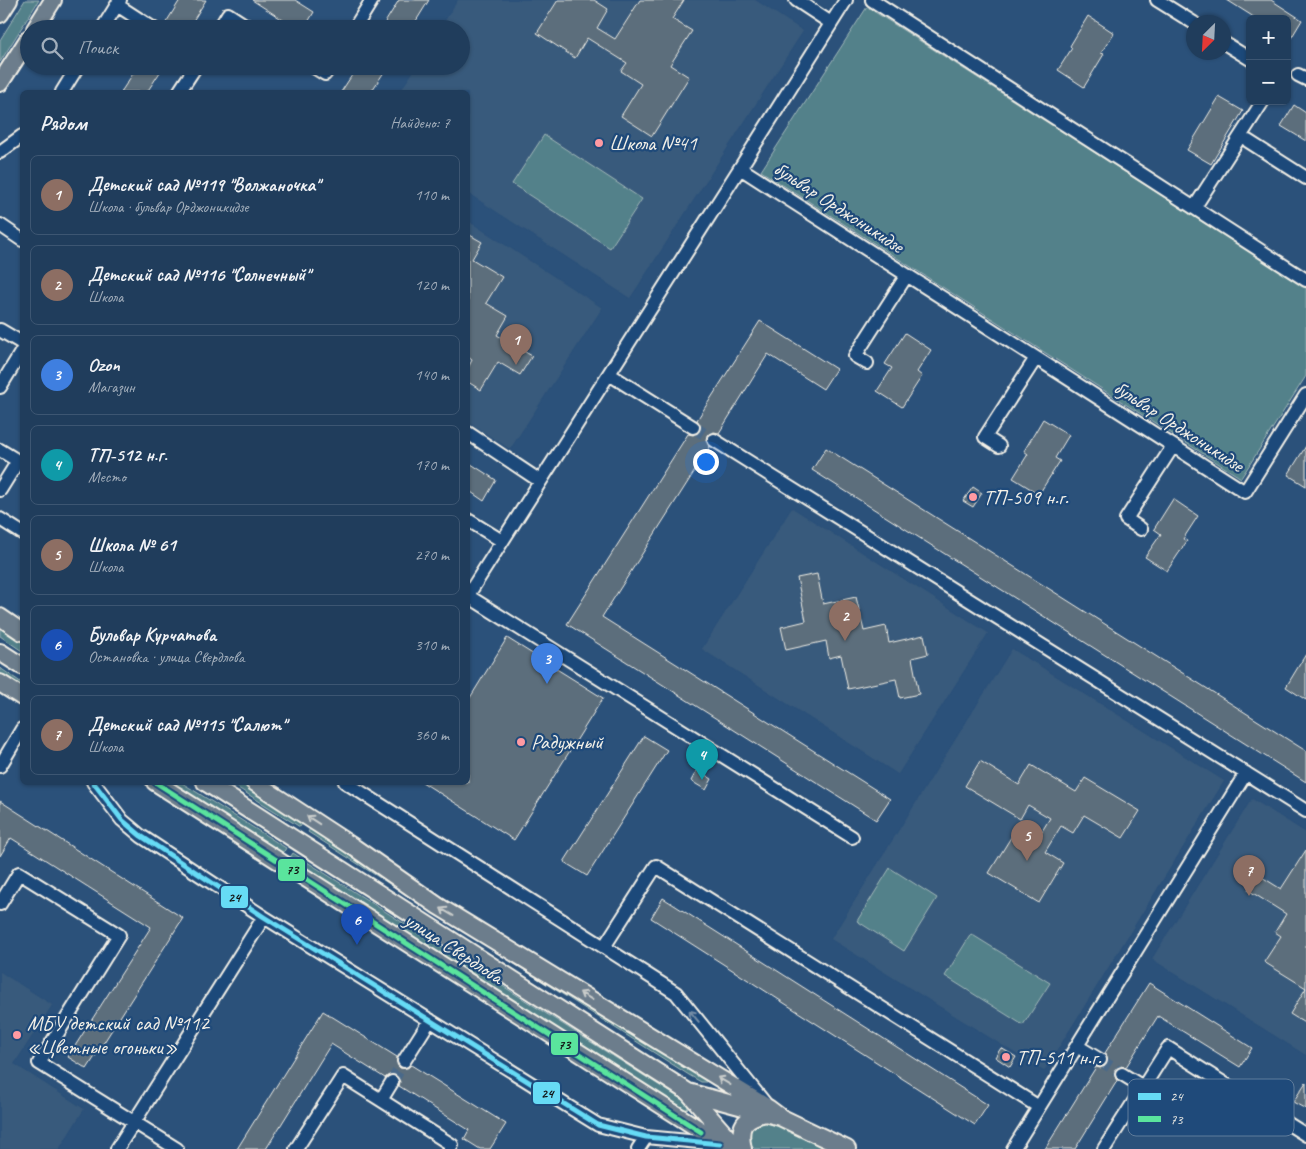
<!DOCTYPE html>
<html lang="ru">
<meta charset="utf-8">
<style>
:root{--surface:#203d5c;--page:#284462;--text:#f1f3f6;--muted:#a2aebb;--line:#3d5672;--accent:#8bbbb9}
body{margin:0;font-family:Caveat,sans-serif;background:var(--page);color:var(--text)}
.controls{position:absolute;right:15px;top:15px;display:grid;overflow:hidden;border-radius:8px;box-shadow:0 1px 4px #0004}
.controls button{width:45px;height:45px;display:grid;place-items:center;padding:0;border:0;border-bottom:1px solid var(--line);background:var(--surface);color:var(--text);font:25px sans-serif}
.compass{position:absolute;left:1186px;top:15px;width:45px;height:45px;border-radius:50%;background:var(--surface);box-shadow:0 1px 4px #0004;rotate:204deg}
.you{position:absolute;left:705px;top:461px;width:18px;height:18px;margin:-12px;border:4px solid #fff;border-radius:50%;background:#1a73e8;box-shadow:0 0 0 8px #1a73e833}
.badge{display:grid;place-items:center;width:32px;height:32px;border-radius:50%;background:var(--accent);color:#fff;font-size:16px;font-weight:700}
.pin{position:absolute;translate:-50% -41px;filter:drop-shadow(0 1px 2px #0008)}
.pin::after{content:'';position:absolute;top:26px;width:18px;height:15px;background:inherit;clip-path:polygon(0 0,100% 0,50% 100%)}
.list{margin:0;padding:0;list-style:none}
h2{display:flex;justify-content:space-between;align-items:center;height:65px;margin:0;padding:0 20px;font-size:21px}
h2 small{font-size:16px;font-weight:400;color:var(--muted)}
.list li{display:grid;grid-template-columns:32px 1fr auto;gap:15px;align-items:center;box-sizing:border-box;height:80px;margin:0 10px 10px;padding:0 10px;border:1px solid var(--line);border-radius:8px}
.list b{display:block;font-size:19px;white-space:nowrap}
.list p{margin:0;font-size:16px;white-space:nowrap;color:var(--muted)}
.list em{font-size:16px;font-style:normal;color:var(--muted)}
.icon{flex:none;width:28px;height:28px;fill:none;stroke:currentColor;stroke-width:2;stroke-linecap:round;stroke-linejoin:round}
.map{position:relative;flex:none;width:1306px;height:1149px;overflow:hidden}
.search{position:absolute;background:var(--surface);box-shadow:0 1px 4px #0004;left:20px;top:20px;width:450px;height:55px;display:flex;align-items:center;gap:12px;box-sizing:border-box;padding:0 18px;border-radius:28px;color:var(--muted);font-size:19px}
.panel{position:absolute;background:var(--surface);box-shadow:0 1px 4px #0004;left:20px;top:90px;width:450px;height:695px;border-radius:8px}
.map>svg:first-child{display:block}
</style>
<div class="map">
<svg width="1306" height="1149" viewBox="0 0 1306 1149">
<rect width="100%" height="100%" fill="#2b517a"/>
<filter id="ink" filterUnits="userSpaceOnUse"><feTurbulence type="fractalNoise" baseFrequency=".02" numOctaves="2"/><feDisplacementMap in="SourceGraphic" scale="10" xChannelSelector="R" yChannelSelector="G"/><feConvolveMatrix kernelMatrix="1 2 1 2 8 2 1 2 1" color-interpolation-filters="sRGB"/></filter>
<g filter="url(#ink)">
<path fill="#395a7b" d="M458,0H755L803,31L630,298L468,193V92H400L417,66H461V29H440Z
M468,221L602,308L510,449L468,422Z
M792,508L988,633L898,774L702,649Z
M1012,649L1224,781L1044,1071L831,939Z
M1252,799L1306,833V1055L1152,959Z
M0,972L52,1005L14,1064L84,1109L59,1149H0Z"/>
<path fill="#52818a" stroke="#a3b9b9" d="M25,0H39L0,62V40Z
M867,7L1306,288V376L1241,478L761,171Z
M544,135L642,199L610,248L512,184Z
M0,628L22,642V651L0,636Z
M0,668L22,683V691L0,677Z
M168,783H182L286,848L282,855Z
M230,783H243L304,821L300,827Z
M312,826L707,1079L706,1082H701L689,1075L308,832Z
M293,853L687,1103L688,1108L687,1109H682L289,859Z
M890,868L937,898L904,951L857,921Z
M971,934L1050,983L1023,1025L945,976Z
M765,1120L829,1149H755L750,1145L747,1128Z"/>
<path fill="#5b6e7c" stroke="#f4f1e8" d="M180,0H206L188,29H162Z
M252,0H295L314,12L304,29H297Z
M399,0H429L411,29H381Z
M558,0H594L608,9L597,28L615,39L640,0H684L672,19L692,31L670,65L689,77L652,136L621,116L641,84L621,71L627,63L587,38L575,58L537,33Z
M1227,0H1271L1302,20L1287,45V19H1257Z
M1088,16L1114,33L1101,53L1104,54L1084,87L1058,70L1072,48L1070,46Z
M138,66H164L147,92H121Z
M358,66H388L371,92H341Z
M1219,97L1243,111L1211,164L1187,150Z
M1294,105L1306,113V141L1281,126Z
M468,234L482,242L472,259L502,277L486,303L508,316L497,335L532,356L520,375L498,362L481,390L468,382V368L472,360L468,357Z
M760,321L836,369L823,389L768,354L719,433L714,432L707,435L706,440L710,447L602,617L890,799L876,820L567,624L688,434L693,435L700,432L701,427L697,420Z
M905,333L931,350L917,372L922,376L902,407L877,391L892,368L885,364Z
M1043,419L1069,435L1055,458L1060,461L1039,494L1013,478L1028,454L1024,451Z
M1306,446V486L1288,475Z
M826,448L1306,751V782L812,470Z
M468,462L496,480L484,501L468,490Z
M973,487L982,493L973,507L963,501Z
M1173,499L1198,516L1183,539L1187,541L1167,571L1145,557L1161,534L1154,529Z
M817,574L823,604L856,597L864,631L886,626L889,643L924,635L928,654L912,658L919,694L900,698L896,679L848,689L841,655L829,658L826,641L786,650L781,627L806,621L797,578Z
M507,638L603,698L514,840L422,782H468V701Z
M1306,654V700L1286,687Z
M644,736L667,750L587,876L564,862Z
M980,761L1019,785L1031,765L1076,792L1085,778L1140,811L1123,838L1084,815L1073,833L1061,826L1045,852L1063,863L1039,903L989,873L1013,834L1033,846L1050,818L1028,805L1020,819L965,786Z
M697,770L712,779L706,790L691,781Z
M0,801L183,918L87,1069L68,1057L151,927L11,838L0,856Z
M1306,850V1024L1290,1014L1306,988L1264,962L1281,936L1275,932L1286,914L1248,890L1257,874L1281,889Z
M663,898L988,1105L975,1125L651,918Z
M1149,983L1252,1048L1240,1067L1158,1016L1126,1067L1122,1066L1115,1069L1114,1074L1117,1081L1075,1149H1045L1096,1067L1100,1068L1107,1065L1108,1060L1105,1053Z
M323,1011L397,1057V1064L400,1068H407L411,1065L506,1124L490,1149H480L464,1139L469,1130L399,1086L400,1082L397,1075L392,1074L385,1078L331,1044L266,1149H237Z
M1001,1048L1016,1057L1010,1067L995,1057Z
M1306,1082V1109L1293,1102Z"/>
<g fill="none" stroke-linecap="round" stroke-linejoin="round">
<path stroke="#49698a" stroke-width="12" stroke-dasharray="12 6" stroke-linecap="butt" d="M693,427L714,440
M1100,1060L1122,1074
M392,1082L404,1061"/>
<defs>
<path id="minor" d="M796,0L831,23
M872,0L1306,280
M1157,0L1194,23
M117,5L154,29
M102,29L120,0
M219,29L228,14L251,29
M354,29L372,0
M1224,43L1250,59
M312,66L325,74L330,66
M1298,75L1306,79
M62,92L78,66
M179,92L196,66
M1248,141L1306,178
M0,152L22,136
M740,168L846,0
M1194,208L1263,101
M0,225L22,240
M0,330L22,343
M867,363L855,356L907,275
M609,374L693,427
M0,387L22,351
M468,433L540,481
M714,440L1306,811
M999,446L985,437L1036,358
M0,450L18,461L0,490
M0,519L22,533
M468,520L502,541
M1141,529L1126,519L1173,446
M468,595L740,168L1245,492L1306,395
M468,596L852,837
M0,766L22,729
M93,782L122,820L141,836L264,917L598,1125L646,1137L720,1144
M345,782L676,993L764,1102
M0,904L19,873L119,935L39,1063L177,1149
M604,947L656,866L1039,1107
M1077,1046L1100,1060
M404,1061L430,1020
M1122,1074L1143,1087
M381,1100L392,1082
M117,1149L264,917
M296,1149L343,1076L452,1145L450,1149
M638,1149L646,1137
M1013,1149L1246,773
M1104,1149L1168,1048L1306,1135"/>
<path id="major" d="M0,14L9,0
M35,29L53,0
M0,83L29,38
M0,617L22,632
M0,652L22,666
M0,683L22,697
M155,782L730,1149
M205,782L688,1092L737,1148
M254,782L355,848L438,906L768,1108L780,1117
M688,1092L780,1117L847,1149
M743,1149C738,1126 743,1118 766,1113"/>
</defs>
<use href="#minor" stroke="#f4f1e8" stroke-width="16"/>
<use href="#major" stroke="#f4f1e8" stroke-width="20"/>
<use href="#minor" stroke="#1f4a7a" stroke-width="12"/>
<use href="#major" stroke="#6c7d8c" stroke-width="16"/>
<defs>
<path id="bus-1" d="M93,782L122,820L141,836L264,917L598,1125L646,1137L720,1144"/>
<path id="bus-2" d="M155,782L701,1132"/>
</defs>
<use href="#bus-1" stroke="#1f4a7a" stroke-width="9"/>
<use href="#bus-2" stroke="#1f4a7a" stroke-width="9"/>
<use href="#bus-1" stroke="#66dbf5" stroke-width="5"/>
<use href="#bus-2" stroke="#5ae49d" stroke-width="5"/>
</g>
<defs><path id="oneway-shaft" d="M-6 0H5M1.5-3L5.5 0L1.5 3" fill="none" stroke-width="1.6" stroke-linecap="round" stroke-linejoin="round" transform="scale(1.25)"/></defs>
<g stroke="#cbcecc">
<use href="#oneway-shaft" transform="translate(313 820) rotate(-147)"/>
<use href="#oneway-shaft" transform="translate(447 912) rotate(-149)"/>
<use href="#oneway-shaft" transform="translate(586 996) rotate(-149)"/>
<use href="#oneway-shaft" transform="translate(724 1081) rotate(-149)"/>
</g>
<use stroke="#748da6" href="#oneway-shaft" transform="translate(694 1016) rotate(-129)"/>
</g>
<g fill="#ff9aa2" stroke="#1f4a7a" stroke-width="2">
<circle cx="599" cy="143" r="5"/>
<circle cx="973" cy="497" r="5"/>
<circle cx="521" cy="742" r="5"/>
<circle cx="17" cy="1035" r="5"/>
<circle cx="1006" cy="1057" r="5"/>
</g>
<g text-anchor="middle" stroke-width="4.5" stroke-linejoin="round" paint-order="stroke">
<g font-size="21" fill="#f4f1e8" stroke="#1f4a7a" text-anchor="start">
<text x="609" y="150">Школа №41</text>
<text x="983" y="504">ТП-509 н.г.</text>
<text x="531" y="749">Радужный</text>
<text x="27" y="1030">МБУ детский сад №112<tspan x="27" dy="24">«Цветные огоньки»</tspan></text>
<text x="1016" y="1064">ТП-511 н.г.</text>
</g>
<g font-size="21" fill="#f4f1e8" stroke="#1f4a7a">
<text transform="translate(839 207) rotate(33)" y="7">бульвар Орджоникидзе</text>
<text transform="translate(1179 426) rotate(33)" y="7">бульвар Орджоникидзе</text>
<text transform="translate(454 948) rotate(33)" y="7">улица Свердлова</text>
</g>
</g>
<rect x="1128" y="1079" width="166" height="57" rx="8" fill="#1f4a7a" stroke="#5f7c9b" stroke-width="1"/>
<rect x="1138" y="1093" width="23" height="7" fill="#66dbf5"/>
<rect x="1138" y="1116" width="23" height="6" fill="#5ae49d"/>
<g font-size="14" fill="#f4f1e8">
<text x="1170" y="1101">24</text>
<text x="1170" y="1124">73</text>
</g>
<g stroke="#1f4a7a" stroke-width="2">
<rect x="277" y="858" width="29" height="24" rx="5" fill="#5ae49d"/>
<rect x="220" y="885" width="29" height="24" rx="5" fill="#66dbf5"/>
<rect x="550" y="1032" width="29" height="24" rx="5" fill="#5ae49d"/>
<rect x="532" y="1081" width="29" height="24" rx="5" fill="#66dbf5"/>
</g>
<g font-size="14" text-anchor="middle" font-weight="bold" fill="#111">
<text x="292" y="874">73</text>
<text x="234" y="902">24</text>
<text x="564" y="1049">73</text>
<text x="547" y="1098">24</text>
</g>
</svg>
<div class="controls">
<button>+</button>
<button>−</button>
</div>
<svg class="compass" viewBox="-18 -18 36 36"><path d="M0-13l5 13h-10z" fill="#e53935"/><path d="M0 13l5-13h-10z" fill="#a2aebb"/></svg>
<div class="you"></div>
<div class="pin badge" style="left:516px;top:365px;background:#8d6e63">1</div>
<div class="pin badge" style="left:845px;top:641px;background:#8d6e63">2</div>
<div class="pin badge" style="left:547px;top:684px;background:#3f7fe0">3</div>
<div class="pin badge" style="left:702px;top:780px;background:#0f9aa8">4</div>
<div class="pin badge" style="left:1027px;top:861px;background:#8d6e63">5</div>
<div class="pin badge" style="left:357px;top:945px;background:#1a4fb4">6</div>
<div class="pin badge" style="left:1249px;top:896px;background:#8d6e63">7</div>
<div class="search"><svg class="icon" aria-label="search" viewBox="0 0 24 24"><circle cx="10" cy="10" r="6"/><path d="M15 15l6 6"/></svg>Поиск</div>
<section class="panel">
<h2>Рядом<small>Найдено: 7</small></h2>
<ul class="list">
<li><span class="badge" style="background:#8d6e63">1</span><div><b>Детский сад №119 &quot;Волжаночка&quot;</b><p>Школа · бульвар Орджоникидзе</p></div><em>110 m</em></li>
<li><span class="badge" style="background:#8d6e63">2</span><div><b>Детский сад №116 &quot;Солнечный&quot;</b><p>Школа</p></div><em>120 m</em></li>
<li><span class="badge" style="background:#3f7fe0">3</span><div><b>Ozon</b><p>Магазин</p></div><em>140 m</em></li>
<li><span class="badge" style="background:#0f9aa8">4</span><div><b>ТП-512 н.г.</b><p>Место</p></div><em>170 m</em></li>
<li><span class="badge" style="background:#8d6e63">5</span><div><b>Школа № 61</b><p>Школа</p></div><em>270 m</em></li>
<li><span class="badge" style="background:#1a4fb4">6</span><div><b>Бульвар Курчатова</b><p>Остановка · улица Свердлова</p></div><em>310 m</em></li>
<li><span class="badge" style="background:#8d6e63">7</span><div><b>Детский сад №115 &quot;Салют&quot;</b><p>Школа</p></div><em>360 m</em></li>
</ul>
</section>
</div>
